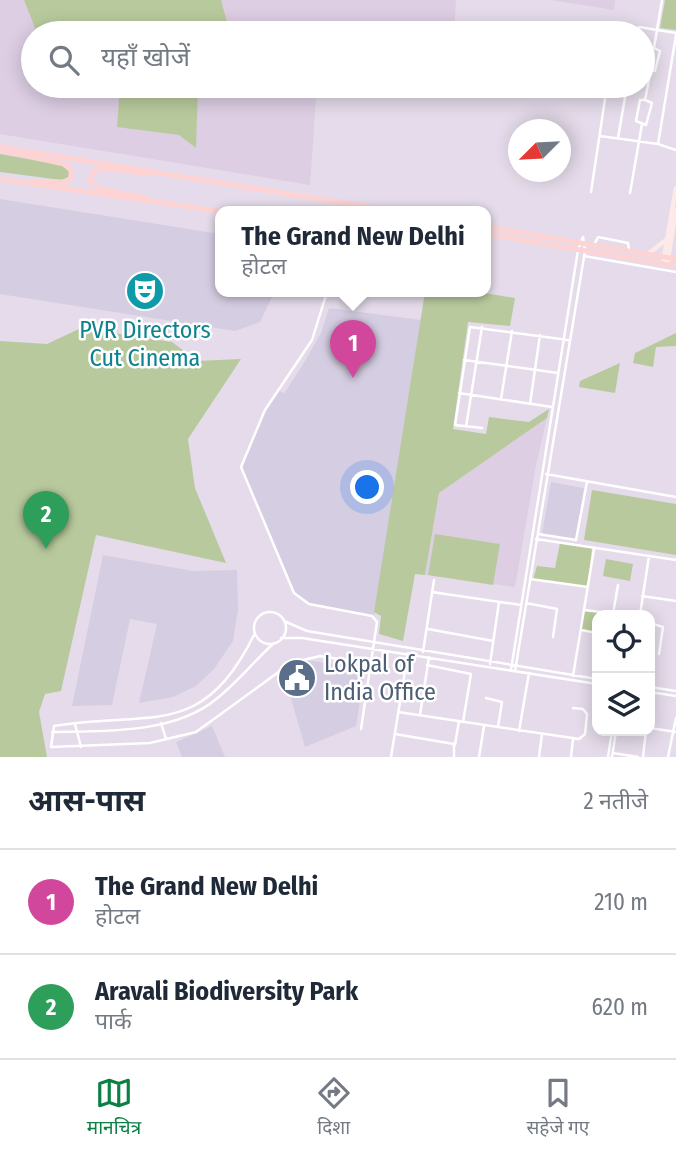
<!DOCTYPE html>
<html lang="hi">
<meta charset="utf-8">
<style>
:root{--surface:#fff;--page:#f2f2f3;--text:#1f2937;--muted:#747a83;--line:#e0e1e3;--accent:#0b8043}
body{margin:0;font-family:"Fira Sans Condensed","Noto Sans Devanagari",sans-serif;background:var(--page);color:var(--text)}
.controls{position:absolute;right:21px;bottom:21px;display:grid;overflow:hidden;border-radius:14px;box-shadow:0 4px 18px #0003}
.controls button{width:63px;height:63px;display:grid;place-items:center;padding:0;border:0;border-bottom:2px solid var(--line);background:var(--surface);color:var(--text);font:35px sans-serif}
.compass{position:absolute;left:508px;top:119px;width:63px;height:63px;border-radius:50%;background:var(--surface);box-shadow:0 4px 18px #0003;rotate:246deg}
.you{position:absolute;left:368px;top:488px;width:24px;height:24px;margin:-18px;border:5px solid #fff;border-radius:50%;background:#1a73e8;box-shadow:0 0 0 10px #1a73e833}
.badge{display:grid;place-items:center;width:46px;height:46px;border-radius:50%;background:var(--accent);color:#fff;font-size:23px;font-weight:700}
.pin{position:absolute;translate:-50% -58px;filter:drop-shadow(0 2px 4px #0008)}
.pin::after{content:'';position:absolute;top:37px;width:24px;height:21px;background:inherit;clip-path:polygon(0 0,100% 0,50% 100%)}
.popup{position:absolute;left:215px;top:206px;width:276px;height:91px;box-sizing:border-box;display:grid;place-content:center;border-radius:14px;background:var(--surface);filter:drop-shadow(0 2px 5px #0005);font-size:23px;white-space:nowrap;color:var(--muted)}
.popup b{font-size:26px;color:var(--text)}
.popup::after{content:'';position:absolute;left:50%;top:100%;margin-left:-14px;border:14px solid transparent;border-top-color:var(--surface)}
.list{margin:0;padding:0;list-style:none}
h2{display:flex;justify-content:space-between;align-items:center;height:91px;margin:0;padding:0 28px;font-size:30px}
h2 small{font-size:23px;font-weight:400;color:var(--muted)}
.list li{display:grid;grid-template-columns:46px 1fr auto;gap:21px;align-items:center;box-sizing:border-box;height:105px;padding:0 28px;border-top:2px solid var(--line)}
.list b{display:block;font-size:26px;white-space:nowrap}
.list p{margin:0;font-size:23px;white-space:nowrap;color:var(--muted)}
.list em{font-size:23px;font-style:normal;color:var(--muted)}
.icon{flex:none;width:38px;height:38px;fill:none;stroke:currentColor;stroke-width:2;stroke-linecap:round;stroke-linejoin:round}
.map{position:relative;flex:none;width:676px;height:757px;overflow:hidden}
.search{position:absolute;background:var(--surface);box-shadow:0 4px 18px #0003;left:21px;right:21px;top:21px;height:77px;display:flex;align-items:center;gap:18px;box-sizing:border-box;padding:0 24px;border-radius:38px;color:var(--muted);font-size:26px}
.sheet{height:301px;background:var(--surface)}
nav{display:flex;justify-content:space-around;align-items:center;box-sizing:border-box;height:98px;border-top:2px solid var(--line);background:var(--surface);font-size:19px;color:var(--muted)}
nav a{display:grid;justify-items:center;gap:4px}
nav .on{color:var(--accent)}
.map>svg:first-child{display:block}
</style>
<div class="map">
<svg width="676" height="757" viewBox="0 0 676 757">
<rect width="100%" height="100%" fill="#e5dbea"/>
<path fill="#d5cde2" d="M0,199L220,234V292L273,295L260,322L235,331L0,294Z
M329,308L421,320L374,615L309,604L294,593L242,473L246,452L267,407L279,390L284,394L305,361L321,333Z
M551,482L584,488L575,540L542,534Z
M103,555L193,571L237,570L238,610L233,641L214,669L196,686L173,697L139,703L157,624L130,619L112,705L72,706Z
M305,660L365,668L356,726L305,747L283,671Z
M212,726L225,757H182L176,742Z"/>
<path fill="#ddcee3" d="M0,0H456L454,33H33V86H317L310,185L0,134Z
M550,0H615L614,10Z
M547,418L536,465L515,587L425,575L439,493Z"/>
<path fill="#b8ca9d" d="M24,0H221L230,33H37Z
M665,0H676V30L660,28Z
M120,86H198L196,148L179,135L117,127Z
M0,154L61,165L69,170V177L61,180L0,172Z
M425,292H478L515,298L510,326L468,322L453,429L486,434L489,417L529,422L549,409L547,418L439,493L425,575L415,574L403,641L379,634L381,616L374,612Z
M81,328L172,342L197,361L241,359L188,439L195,488L226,563L96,535L61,691L45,694L39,712L47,757H0V341L47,344Z
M676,333V346L656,347L653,367L633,363L635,353Z
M620,363L615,393L579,387L580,381Z
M592,490L676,504V555L584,540Z
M435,534L500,544L493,585L428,575Z
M560,543L592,548L588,587L533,580L537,566L555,568Z
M606,559L633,564L630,581L603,576Z
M584,610L622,615H597V633L581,630Z"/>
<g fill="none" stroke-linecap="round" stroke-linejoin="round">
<path stroke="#fff" stroke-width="2.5" d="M636,33L639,27L676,33
M654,48L660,51L655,71L644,66L647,48H654L662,0
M645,100L652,103L646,125L636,121L640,100H645L651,70
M600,136L658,144L676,150
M618,138L627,86
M658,144L676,35
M591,192L605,99
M630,193L642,124
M594,245L598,237L628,243L629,250
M584,256L676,272
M327,292L312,340L265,410L241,467L294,593L309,604L372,616L377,622L361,729
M464,360L558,373
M459,393L552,407
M501,399L512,331
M530,404L540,335
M466,427L482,327
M482,428L455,425L470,327L568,340
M546,474L676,497
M538,534L576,540L587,482
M536,539L676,560
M530,579L588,587
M432,592L521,605
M642,596L676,601
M526,603L557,609L553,637
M584,610L625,615
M254 628a16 16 0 1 1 32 0a16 16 0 1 1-32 0Z
M613,614L618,585
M640,615L649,556
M284,621L307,631L597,679
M650,623L663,627L659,654
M428,629L493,641
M581,630L597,633
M255,633C202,741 152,710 54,726L51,747L150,743L196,732L291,663L320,656L371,664
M281,638H302L597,684
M423,652L434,580
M490,664L499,602
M427,665L471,674L463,722
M511,670L578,250L583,237
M515,671L585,251L583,237
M573,676L594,549
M650,687L676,691
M650,692L676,696
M486,698L502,702L498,727
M650,705L652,692
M398,712L579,739L585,734L587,714L583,709L573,708
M420,715L429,657
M161,723L166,739
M75,724L81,747
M650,728L676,732
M519,731L529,673
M52,732C103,731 173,734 215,700C237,683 254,661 274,643
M395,734L454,744V757
M455,745L459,721
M613,753L638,757
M391,757L408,653
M479,757L484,726
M539,757L542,734
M571,757L573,739
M608,757L612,731
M612,757L616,731
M643,757L646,731
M668,757L676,718"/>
<path stroke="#fee9e9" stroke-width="4.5" d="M648,254L666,240
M663,264L676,188
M667,265L676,210"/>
<path stroke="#fdd3d4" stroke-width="5" d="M0,147L400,212
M0,150L64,164L71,170V177L67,182H34
M0,179L224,212
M147,198L99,189L90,181L93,172L103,168L150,174
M486,227L676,259
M486,234L676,266"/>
</g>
<defs>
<symbol id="theatre-disc" viewBox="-11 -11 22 22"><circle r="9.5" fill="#0f9aa8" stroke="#fff"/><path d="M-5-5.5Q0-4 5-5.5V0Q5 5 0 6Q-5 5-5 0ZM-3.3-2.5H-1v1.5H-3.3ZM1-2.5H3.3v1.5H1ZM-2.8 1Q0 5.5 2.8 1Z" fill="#fff"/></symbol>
<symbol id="civic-disc" viewBox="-11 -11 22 22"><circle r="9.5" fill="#5c6f8a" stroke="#fff"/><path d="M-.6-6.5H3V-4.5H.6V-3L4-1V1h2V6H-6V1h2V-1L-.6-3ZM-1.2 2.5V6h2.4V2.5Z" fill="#fff"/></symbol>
</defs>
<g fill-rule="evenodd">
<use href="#theatre-disc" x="123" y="269" width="44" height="44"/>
<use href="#civic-disc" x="275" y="656" width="44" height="44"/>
</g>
<g text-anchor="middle" stroke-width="5" stroke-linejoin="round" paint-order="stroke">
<g font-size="24" fill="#0d838f" stroke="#fff">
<text x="145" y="338">PVR Directors<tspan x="145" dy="28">Cut Cinema</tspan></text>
</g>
<g font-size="24" fill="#4e5e75" stroke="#fff" text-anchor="start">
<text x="324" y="672">Lokpal of<tspan x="324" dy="28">India Office</tspan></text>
</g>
</g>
</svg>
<div class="controls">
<button><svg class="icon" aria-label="locate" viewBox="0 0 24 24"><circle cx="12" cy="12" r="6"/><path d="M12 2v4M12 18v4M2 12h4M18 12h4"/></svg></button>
<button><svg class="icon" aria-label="layers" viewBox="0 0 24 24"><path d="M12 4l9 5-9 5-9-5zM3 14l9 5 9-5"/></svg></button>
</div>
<svg class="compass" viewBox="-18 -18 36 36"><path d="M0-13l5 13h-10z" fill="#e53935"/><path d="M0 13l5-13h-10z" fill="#747a83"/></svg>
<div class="you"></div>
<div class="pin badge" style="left:353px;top:378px;background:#d1479c">1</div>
<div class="popup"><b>The Grand New Delhi</b>होटल</div>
<div class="pin badge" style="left:46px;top:549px;background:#2e9e5b">2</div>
<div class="search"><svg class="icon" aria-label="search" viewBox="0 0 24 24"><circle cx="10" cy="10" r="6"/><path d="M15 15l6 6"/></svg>यहाँ खोजें</div>
</div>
<section class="sheet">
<h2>आस-पास<small>2 नतीजे</small></h2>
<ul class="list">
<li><span class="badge" style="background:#d1479c">1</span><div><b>The Grand New Delhi</b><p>होटल</p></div><em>210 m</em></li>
<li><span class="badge" style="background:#2e9e5b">2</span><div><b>Aravali Biodiversity Park</b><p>पार्क</p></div><em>620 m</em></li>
</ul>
</section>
<nav>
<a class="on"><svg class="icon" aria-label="map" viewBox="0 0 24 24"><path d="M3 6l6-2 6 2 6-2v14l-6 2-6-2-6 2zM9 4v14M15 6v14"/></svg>मानचित्र</a>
<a><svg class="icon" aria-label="directions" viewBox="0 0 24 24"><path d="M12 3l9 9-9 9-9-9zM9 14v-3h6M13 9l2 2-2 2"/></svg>दिशा</a>
<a><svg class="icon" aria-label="saved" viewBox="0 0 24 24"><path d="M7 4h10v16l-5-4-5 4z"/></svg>सहेजे गए</a>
</nav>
